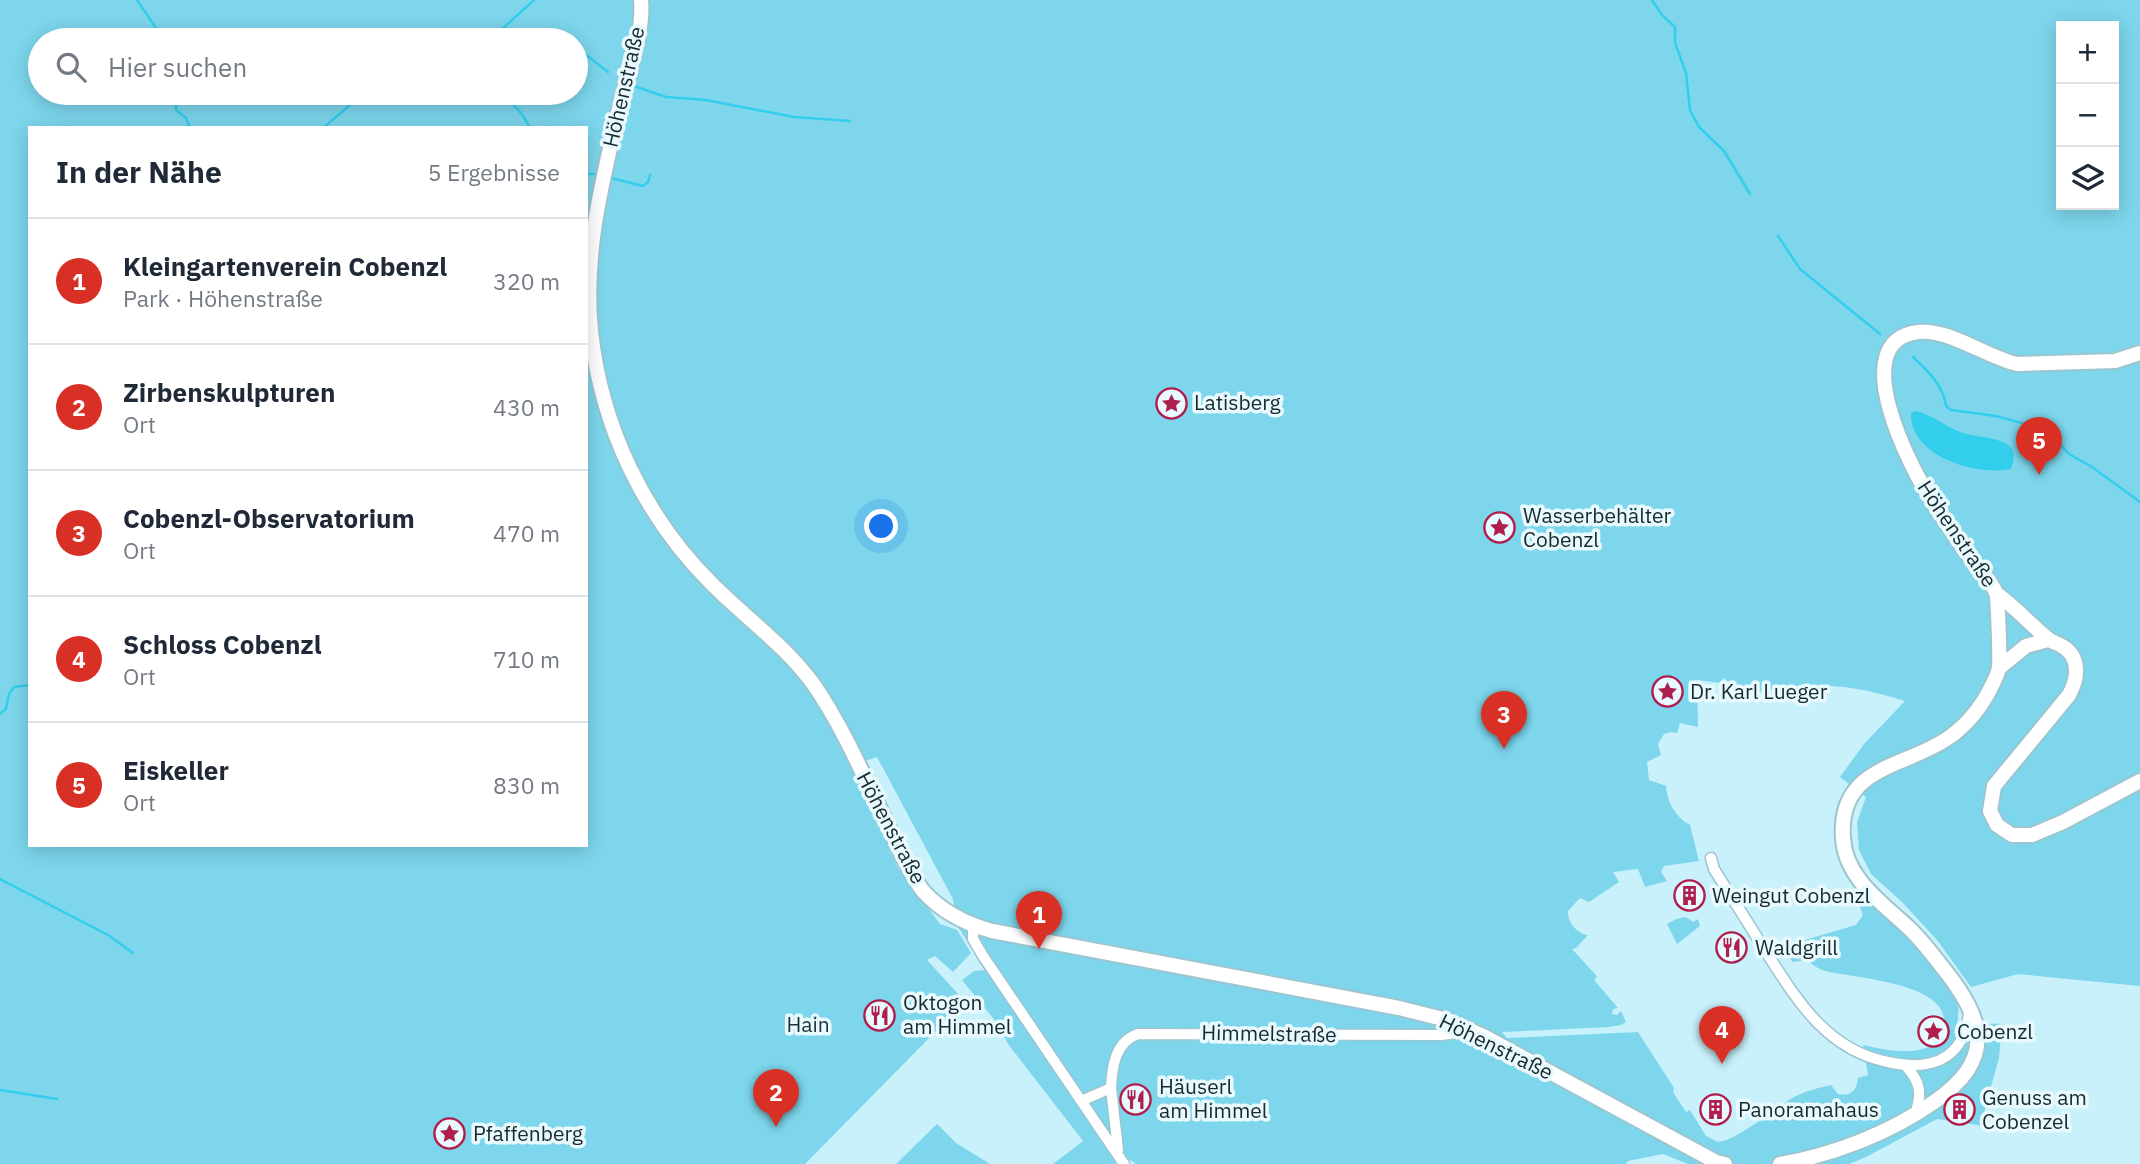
<!DOCTYPE html>
<html lang="de">
<meta charset="utf-8">
<style>
:root{--surface:#fff;--page:#f6f6f7;--text:#1f2937;--muted:#747a83;--line:#e0e1e3;--accent:#d93025}
body{margin:0;font-family:"IBM Plex Sans",sans-serif;background:var(--page);color:var(--text)}
.controls{position:absolute;right:21px;top:21px;display:grid;overflow:hidden;border-radius:0px;box-shadow:0 4px 18px #0003}
.controls button{width:63px;height:63px;display:grid;place-items:center;padding:0;border:0;border-bottom:2px solid var(--line);background:var(--surface);color:var(--text);font:35px sans-serif}
.you{position:absolute;left:882px;top:527px;width:24px;height:24px;margin:-18px;border:5px solid #fff;border-radius:50%;background:#1a73e8;box-shadow:0 0 0 10px #1a73e833}
.badge{display:grid;place-items:center;width:46px;height:46px;border-radius:50%;background:var(--accent);color:#fff;font-size:23px;font-weight:700}
.pin{position:absolute;translate:-50% -58px;filter:drop-shadow(0 2px 4px #0008)}
.pin::after{content:'';position:absolute;top:37px;width:24px;height:21px;background:inherit;clip-path:polygon(0 0,100% 0,50% 100%)}
.list{margin:0;padding:0;list-style:none}
h2{display:flex;justify-content:space-between;align-items:center;height:91px;margin:0;padding:0 28px;font-size:30px}
h2 small{font-size:23px;font-weight:400;color:var(--muted)}
.list li{display:grid;grid-template-columns:46px 1fr auto;gap:21px;align-items:center;box-sizing:border-box;height:126px;padding:0 28px;border-top:2px solid var(--line)}
.list b{display:block;font-size:26px;white-space:nowrap}
.list p{margin:0;font-size:23px;white-space:nowrap;color:var(--muted)}
.list em{font-size:23px;font-style:normal;color:var(--muted)}
.icon{flex:none;width:38px;height:38px;fill:none;stroke:currentColor;stroke-width:2;stroke-linecap:round;stroke-linejoin:round}
.map{position:relative;flex:none;width:2140px;height:1164px;overflow:hidden}
.search{position:absolute;background:var(--surface);box-shadow:0 4px 18px #0003;left:28px;top:28px;width:560px;height:77px;display:flex;align-items:center;gap:18px;box-sizing:border-box;padding:0 24px;border-radius:38px;color:var(--muted);font-size:26px}
.panel{position:absolute;background:var(--surface);box-shadow:0 4px 18px #0003;left:28px;top:126px;width:560px;height:721px;border-radius:0px}
.map>svg:first-child{display:block}
</style>
<div class="map">
<svg width="2140" height="1164" viewBox="0 0 2140 1164">
<rect width="100%" height="100%" fill="#c8f1fc"/>
<path fill="#7dd6ec" fill-rule="evenodd" d="M0,0H2140V986L2018,974L1971,987L1937,940L1902,902L1871,874L1859,850L1857,822L1866,797L1840,777L1864,744L1905,701C1840,681 1808,682 1742,695L1724,678L1721,683L1697,680L1698,727L1680,723L1677,733L1671,732L1664,734L1658,744L1661,755L1647,762L1649,780L1666,786C1667,802 1675,817 1690,825L1699,861L1664,866L1661,872L1667,881L1645,887L1638,869L1613,872L1619,882L1589,902L1580,898L1568,911C1567,922 1577,934 1588,935L1576,948L1572,949L1595,974L1597,977L1594,980L1618,1008L1613,1009L1612,1014L1617,1015L1621,1011L1626,1022L1621,1025L1609,1027L1502,1032L1507,1038L1638,1032L1674,1088L1673,1092L1686,1112L1690,1110L1706,1136L1718,1142C1738,1140 1775,1108 1794,1097C1806,1091 1818,1088 1831,1085L1838,1094C1851,1097 1857,1090 1858,1078L1868,1075L1863,1045C1888,1051 1942,1062 1944,1023C1947,982 1852,978 1825,971C1818,969 1812,964 1807,960L1793,962L1781,947L1856,925L1863,915L1856,897L1865,894C1891,919 1944,969 1957,1002C1960,1010 1957,1021 1957,1029C1976,1032 1983,1021 2002,1024L1999,1058L1985,1108L1984,1126L1937,1119L1866,1157L1849,1164H1688L1663,1154L1628,1161L1626,1164H1136L1126,1157L1115,1164H1053L1083,1141L1008,1044L997,1023L962,980L974,971L986,970L958,927L953,899L877,757L851,766L898,868L940,924L957,930L971,953L953,972L935,956L927,960L959,995L942,1025L805,1164H0ZM2061,26H2114V205H2061ZM40,40H576V93H40ZM30,128H586V845H30Z
M1686,917L1693,922L1698,919L1700,926L1677,944L1667,924L1676,919Z
M937,1124L956,1143L990,1164H896Z"/>
<path fill="#34ceed" d="M1916,411C1933,415 1944,426 1960,432C1980,440 2026,434 2011,469C1976,476 1910,457 1911,413Z"/>
<g fill="none" stroke-linecap="round" stroke-linejoin="round">
<path stroke="#34ceed" stroke-width="2.5" d="M137,0L158,31V40
M1652,0L1662,15L1675,27V43L1686,73L1690,110L1699,127L1724,151L1750,194
M493,35L546,40
M490,40L534,0
M576,47L608,72
M634,86L666,97L706,100L794,117L850,121
M176,93V110L186,118L190,128
M491,93C510,98 521,110 530,128
M323,128L364,93
M586,174H596
M611,178L643,186L648,182L650,175
M1778,236L1800,269L1880,334
M1913,357C1928,371 1943,385 1946,406L1951,410L1996,416L2025,424L2062,446L2069,454L2092,467L2140,502
M0,714L6,709L9,694L14,687L30,685
M0,879L108,935L133,953
M0,1090L57,1099"/>
<defs>
<path id="street" d="M1711,858L1714,869C1730,895 1747,921 1763,947C1795,997 1825,1050 1888,1062C1902,1065 1917,1067 1931,1063C1956,1057 1967,1036 1969,1012
M973,926V939L983,956L1124,1164
M1905,1065C1921,1082 1922,1093 1915,1115
M1111,1088L1118,1150
M1081,1101L1111,1088C1112,1067 1115,1042 1138,1034L1441,1035L1456,1033L1464,1028"/>
<path id="secondary" d="M641,0C644,33 629,69 621,101C603,178 583,252 591,331C601,427 645,518 713,585C747,619 786,646 814,685C845,730 867,784 892,834C901,853 910,874 923,891C942,912 966,924 992,931L1399,1008L1447,1020L1485,1037L1716,1162L1725,1164
M1997,594C2015,607 2030,624 2047,638C2051,642 2057,643 2062,646C2081,657 2078,679 2069,695L1994,786L1990,811L1997,825L2012,835H2032L2063,822L2140,781
M1999,668L2026,646L2048,640
M1780,1164C1833,1155 1890,1133 1934,1102C1996,1060 1985,1020 1943,968C1933,955 1923,942 1911,930C1884,904 1845,879 1843,838C1838,767 1902,768 1945,740C1964,728 1976,714 1987,695C1991,687 1998,676 1999,667C2000,659 1998,597 1996,593C1992,582 1981,572 1974,563C1959,543 1945,522 1932,501C1911,469 1844,341 1918,332C1948,328 1986,357 2017,364L2115,361L2140,353"/>
</defs>
<use href="#street" stroke="#9cc5cf" stroke-width="13"/>
<use href="#secondary" stroke="#9cc5cf" stroke-width="18"/>
<use href="#street" stroke="#fff" stroke-width="10"/>
<use href="#secondary" stroke="#fff" stroke-width="14"/>
</g>
<defs>
<symbol id="sight-ring" viewBox="-11 -11 22 22"><circle r="9.5" fill="#e9fafe" stroke="#af1e4c" stroke-width="1.5"/><path d="M0-6L1.8-2.2L6-1.7L2.9 1.2L3.7 5.4L0 3.3L-3.7 5.4L-2.9 1.2L-6-1.7L-1.8-2.2Z" fill="#af1e4c"/></symbol>
<symbol id="building-ring" viewBox="-11 -11 22 22"><circle r="9.5" fill="#e9fafe" stroke="#af1e4c" stroke-width="1.5"/><path d="M-4-6H4V6H1V3H-1V6H-4ZM-2.5-4.3h1.7v1.8h-1.7ZM.8-4.3h1.7v1.8H.8ZM-2.5-1h1.7V.8h-1.7ZM.8-1h1.7V.8H.8Z" fill="#af1e4c"/></symbol>
<symbol id="restaurant-ring" viewBox="-11 -11 22 22"><circle r="9.5" fill="#e9fafe" stroke="#af1e4c" stroke-width="1.5"/><path d="M-5-6h1v4h1v-4h1v4h1v-4h1v5L-1.5 .5V6h-2V.5L-5-1ZM5-6V6H3V1.5H1.5Q1.5-4 5-6Z" fill="#af1e4c"/></symbol>
</defs>
<g fill-rule="evenodd">
<use href="#sight-ring" x="1154" y="386" width="35" height="35"/>
<use href="#sight-ring" x="1482" y="510" width="35" height="35"/>
<use href="#sight-ring" x="1650" y="674" width="35" height="35"/>
<use href="#building-ring" x="1672" y="878" width="35" height="35"/>
<use href="#restaurant-ring" x="1714" y="930" width="35" height="35"/>
<use href="#restaurant-ring" x="862" y="998" width="35" height="35"/>
<use href="#sight-ring" x="1916" y="1014" width="35" height="35"/>
<use href="#restaurant-ring" x="1118" y="1082" width="35" height="35"/>
<use href="#building-ring" x="1698" y="1092" width="35" height="35"/>
<use href="#building-ring" x="1942" y="1092" width="35" height="35"/>
<use href="#sight-ring" x="432" y="1116" width="35" height="35"/>
</g>
<g text-anchor="middle" stroke-width="7" stroke-linejoin="round" paint-order="stroke">
<g font-size="21" fill="#19292d" stroke="#e9fafe">
<text transform="translate(624 87) rotate(-77)" y="7">Höhenstraße</text>
<text transform="translate(1957 534) rotate(56)" y="7">Höhenstraße</text>
<text transform="translate(891 828) rotate(62)" y="7">Höhenstraße</text>
<text transform="translate(1269 1034) rotate(1)" y="7">Himmelstraße</text>
<text transform="translate(1496 1047) rotate(26)" y="7">Höhenstraße</text>
</g>
<g font-size="21" fill="#19292d" stroke="#e9fafe" text-anchor="start">
<text x="1194" y="410">Latisberg</text>
<text x="1523" y="523">Wasserbehälter<tspan x="1523" dy="24">Cobenzl</tspan></text>
<text x="1690" y="699">Dr. Karl Lueger</text>
<text x="1712" y="903">Weingut Cobenzl</text>
<text x="1755" y="955">Waldgrill</text>
<text x="903" y="1010">Oktogon<tspan x="903" dy="24">am Himmel</tspan></text>
<text x="1957" y="1039">Cobenzl</text>
<text x="1159" y="1094">Häuserl<tspan x="1159" dy="24">am Himmel</tspan></text>
<text x="1982" y="1105">Genuss am<tspan x="1982" dy="24">Cobenzel</tspan></text>
<text x="1738" y="1117">Panoramahaus</text>
<text x="473" y="1141">Pfaffenberg</text>
</g>
<g font-size="21" fill="#1b3339" stroke="#e9fafe">
<text x="808" y="1032">Hain</text>
</g>
</g>
</svg>
<div class="controls">
<button>+</button>
<button>−</button>
<button><svg class="icon" aria-label="layers" viewBox="0 0 24 24"><path d="M12 4l9 5-9 5-9-5zM3 14l9 5 9-5"/></svg></button>
</div>
<div class="you"></div>
<div class="pin badge" style="left:1039px;top:949px">1</div>
<div class="pin badge" style="left:776px;top:1127px">2</div>
<div class="pin badge" style="left:1504px;top:749px">3</div>
<div class="pin badge" style="left:1722px;top:1064px">4</div>
<div class="pin badge" style="left:2039px;top:475px">5</div>
<div class="search"><svg class="icon" aria-label="search" viewBox="0 0 24 24"><circle cx="10" cy="10" r="6"/><path d="M15 15l6 6"/></svg>Hier suchen</div>
<section class="panel">
<h2>In der Nähe<small>5 Ergebnisse</small></h2>
<ul class="list">
<li><span class="badge">1</span><div><b>Kleingartenverein Cobenzl</b><p>Park · Höhenstraße</p></div><em>320 m</em></li>
<li><span class="badge">2</span><div><b>Zirbenskulpturen</b><p>Ort</p></div><em>430 m</em></li>
<li><span class="badge">3</span><div><b>Cobenzl-Observatorium</b><p>Ort</p></div><em>470 m</em></li>
<li><span class="badge">4</span><div><b>Schloss Cobenzl</b><p>Ort</p></div><em>710 m</em></li>
<li><span class="badge">5</span><div><b>Eiskeller</b><p>Ort</p></div><em>830 m</em></li>
</ul>
</section>
</div>
